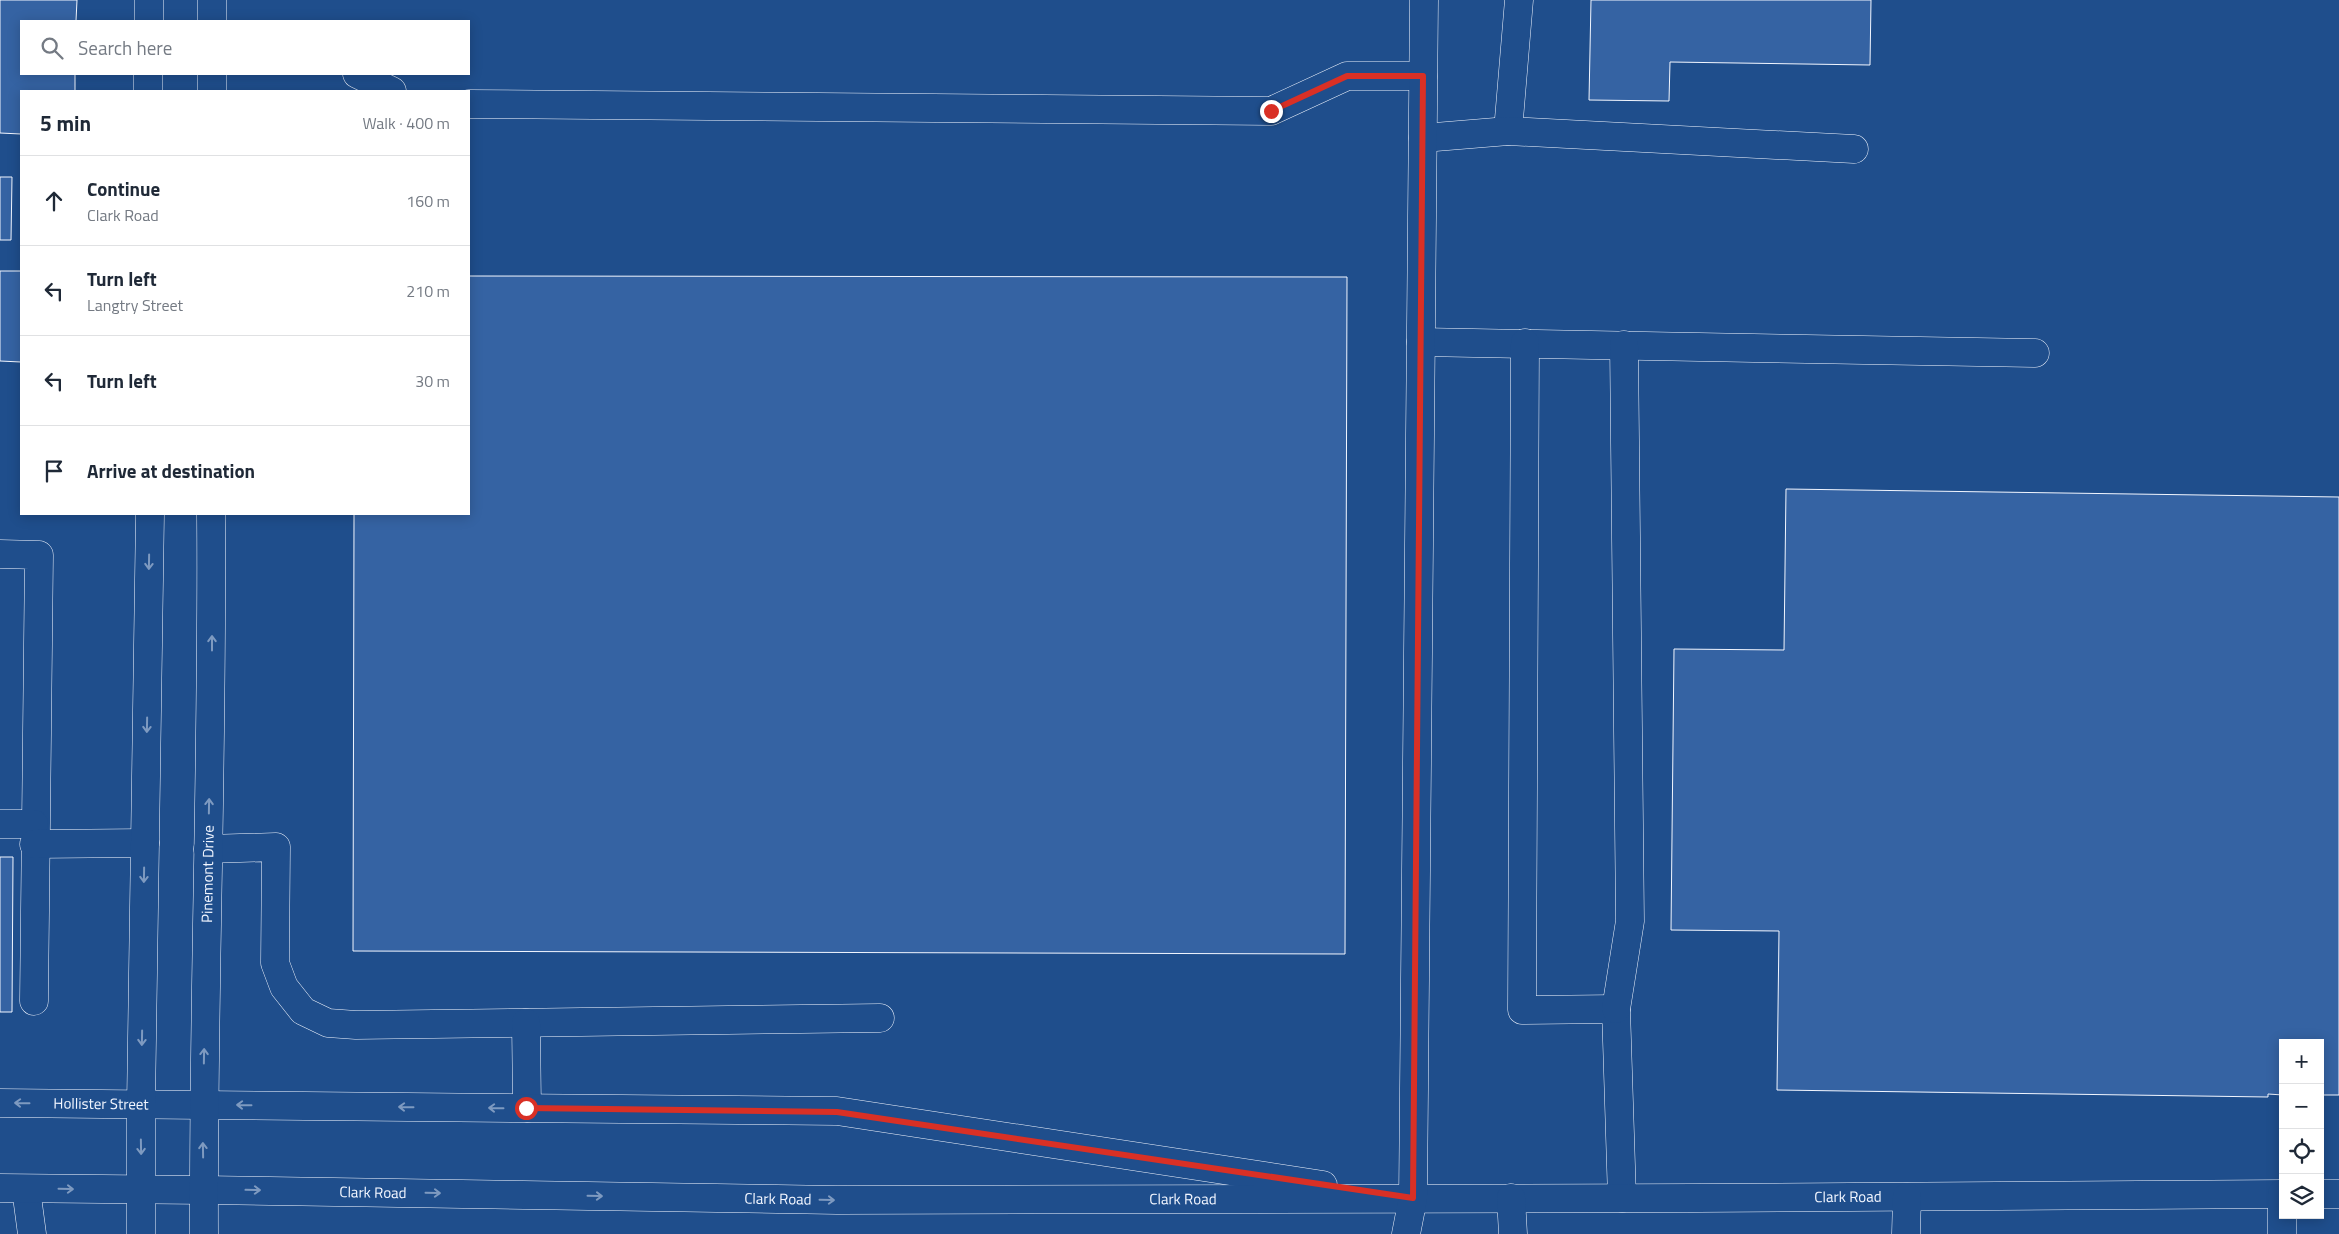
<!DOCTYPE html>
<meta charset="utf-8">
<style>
:root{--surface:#fff;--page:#f6f6f7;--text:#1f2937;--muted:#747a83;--line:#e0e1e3}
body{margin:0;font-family:"Titillium Web",sans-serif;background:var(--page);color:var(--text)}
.controls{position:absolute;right:15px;bottom:15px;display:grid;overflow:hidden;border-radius:0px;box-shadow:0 2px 12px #0003}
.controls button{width:45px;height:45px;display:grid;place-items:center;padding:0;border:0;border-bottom:1px solid var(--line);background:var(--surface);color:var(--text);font:25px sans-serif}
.stop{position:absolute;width:15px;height:15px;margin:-11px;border:4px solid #d93025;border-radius:50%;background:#fff}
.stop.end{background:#d93025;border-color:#fff;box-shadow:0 1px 5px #0008}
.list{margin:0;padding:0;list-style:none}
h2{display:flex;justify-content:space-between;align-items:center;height:65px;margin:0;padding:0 20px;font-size:21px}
h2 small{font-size:16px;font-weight:400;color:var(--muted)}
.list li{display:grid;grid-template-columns:32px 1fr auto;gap:15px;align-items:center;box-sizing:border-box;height:90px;padding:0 20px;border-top:1px solid var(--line)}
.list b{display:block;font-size:19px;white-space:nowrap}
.list p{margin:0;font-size:16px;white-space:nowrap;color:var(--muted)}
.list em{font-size:16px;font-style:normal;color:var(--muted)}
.icon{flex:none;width:28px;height:28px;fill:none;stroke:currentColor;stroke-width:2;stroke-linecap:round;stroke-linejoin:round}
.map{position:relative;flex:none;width:2339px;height:1234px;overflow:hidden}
.search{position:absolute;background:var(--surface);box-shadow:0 2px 12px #0003;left:20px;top:20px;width:450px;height:55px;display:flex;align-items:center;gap:12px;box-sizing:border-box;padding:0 18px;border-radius:0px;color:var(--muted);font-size:19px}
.panel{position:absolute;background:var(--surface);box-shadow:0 2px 12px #0003;left:20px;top:90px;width:450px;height:425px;border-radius:0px}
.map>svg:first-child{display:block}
</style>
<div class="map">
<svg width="2339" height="1234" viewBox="0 0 2339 1234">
<rect width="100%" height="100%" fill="#1f4e8c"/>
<path fill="#3563a3" stroke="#f2f6ff" d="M0,0H77L76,21H21V74H75V91H21V134L0,133Z
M1591,0H1871L1870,65L1670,62L1669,101L1589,100Z
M0,177H12L11,240H0Z
M0,271H21V362L0,361Z
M469,276L1347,277L1345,954L353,951L354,514H469Z
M1786,489L2339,497V1095H2320V1043H2283V1095L2268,1094V1097L1777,1090L1779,931L1671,930L1674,649L1784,650Z
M0,857H13L12,1012H0Z"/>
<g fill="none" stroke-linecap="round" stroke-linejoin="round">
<defs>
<g id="minor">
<path d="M357,74L392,91"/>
<path d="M469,104L1271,111L1347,76H1423"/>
<path d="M1508,131L1519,0"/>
<path d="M1423,138L1508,131L1854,149"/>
<path d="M1421,342L2035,353"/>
<path d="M1525,343L1522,1010L1616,1009L1622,1198"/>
<path d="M0,554L39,555L34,1001"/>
<path d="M0,824H34"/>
<path d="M34,844L145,843"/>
<path d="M208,849L276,847L275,963L284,987L303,1011L328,1023L356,1025L880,1018"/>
<path d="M1616,1009L1630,921L1624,345"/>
<path d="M526,1023L527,1108"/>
<path d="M203,1105L837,1111L1323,1185"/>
<path d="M26,1189L32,1234"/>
<path id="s1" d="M204,1190L837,1200L1697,1198L2283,1194"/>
<path d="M2320,1194H2339"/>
<path d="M1511,1198L1513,1234"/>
<path d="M1406,1234L1413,1198L1424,0"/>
<path d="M1906,1234L1907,1197"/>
<path d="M2282,1234V1194"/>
</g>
<g id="major">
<path d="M149,21V0"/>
<path d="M212,21V0"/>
<path d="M148,91V74"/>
<path d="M212,91V74"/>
<path id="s2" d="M0,1103L203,1105"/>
<path d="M0,1188L204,1190"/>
<path d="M141,1234V1104L150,514"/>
<path id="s3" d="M204,1234C203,994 213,754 211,514"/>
</g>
</defs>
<use href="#minor" stroke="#f2f6ff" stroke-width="29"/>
<use href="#major" stroke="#f2f6ff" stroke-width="29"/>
<use href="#minor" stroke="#1f4e8c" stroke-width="28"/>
<use href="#major" stroke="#1f4e8c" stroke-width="28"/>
</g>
<defs><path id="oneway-shaft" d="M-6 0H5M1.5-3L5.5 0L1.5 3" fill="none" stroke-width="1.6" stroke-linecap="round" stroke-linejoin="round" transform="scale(1.25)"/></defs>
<g stroke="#7e9ac0">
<use href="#oneway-shaft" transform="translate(149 562) rotate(91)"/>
<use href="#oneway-shaft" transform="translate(212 643) rotate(-90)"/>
<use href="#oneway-shaft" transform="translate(147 725) rotate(91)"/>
<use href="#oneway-shaft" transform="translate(209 806) rotate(-89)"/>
<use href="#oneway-shaft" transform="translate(144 875) rotate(91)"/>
<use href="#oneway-shaft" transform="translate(142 1038) rotate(91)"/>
<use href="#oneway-shaft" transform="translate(204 1056) rotate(-89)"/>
<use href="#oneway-shaft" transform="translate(22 1103) rotate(-179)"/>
<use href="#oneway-shaft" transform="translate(244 1105) rotate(-179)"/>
<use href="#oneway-shaft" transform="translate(406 1107) rotate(-179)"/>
<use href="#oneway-shaft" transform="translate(496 1108) rotate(-179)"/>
<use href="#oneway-shaft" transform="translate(141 1147) rotate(89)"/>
<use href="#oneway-shaft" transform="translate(203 1150) rotate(-91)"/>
<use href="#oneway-shaft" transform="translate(66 1189) rotate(1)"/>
<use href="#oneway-shaft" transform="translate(253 1190) rotate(1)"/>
<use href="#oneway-shaft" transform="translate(433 1193) rotate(1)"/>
<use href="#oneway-shaft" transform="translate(595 1196) rotate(1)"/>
<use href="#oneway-shaft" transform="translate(827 1200) rotate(1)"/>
</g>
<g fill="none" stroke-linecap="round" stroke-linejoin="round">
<path stroke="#d93025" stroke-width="6" d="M526,1108L837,1112L1413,1198L1423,76H1347L1271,111"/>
</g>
<g text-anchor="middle" stroke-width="4" stroke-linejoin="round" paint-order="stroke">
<g font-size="15" fill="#f2f6ff" stroke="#1f4e8c">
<text dy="5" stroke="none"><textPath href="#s3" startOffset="360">Pinemont Drive</textPath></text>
<text dy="5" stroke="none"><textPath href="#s2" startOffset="101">Hollister Street</textPath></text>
<text dy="5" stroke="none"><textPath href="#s1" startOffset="169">Clark Road</textPath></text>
<text dy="5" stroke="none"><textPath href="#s1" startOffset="1644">Clark Road</textPath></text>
<text dy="5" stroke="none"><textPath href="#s1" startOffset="574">Clark Road</textPath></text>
<text dy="5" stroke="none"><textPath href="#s1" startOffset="979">Clark Road</textPath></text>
</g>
</g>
</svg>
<div class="controls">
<button>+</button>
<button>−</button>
<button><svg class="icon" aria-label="locate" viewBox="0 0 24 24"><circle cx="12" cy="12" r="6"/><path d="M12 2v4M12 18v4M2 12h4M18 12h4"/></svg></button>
<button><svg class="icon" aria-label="layers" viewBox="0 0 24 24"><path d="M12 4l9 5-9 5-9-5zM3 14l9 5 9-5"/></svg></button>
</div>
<div class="stop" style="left:526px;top:1108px"></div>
<div class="stop end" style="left:1271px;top:111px"></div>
<div class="search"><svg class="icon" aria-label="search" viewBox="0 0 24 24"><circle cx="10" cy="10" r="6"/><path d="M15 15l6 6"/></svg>Search here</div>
<section class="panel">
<h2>5 min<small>Walk · 400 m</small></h2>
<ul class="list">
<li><svg class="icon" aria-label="ahead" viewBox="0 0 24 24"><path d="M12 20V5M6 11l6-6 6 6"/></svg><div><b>Continue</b><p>Clark Road</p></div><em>160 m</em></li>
<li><svg class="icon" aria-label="left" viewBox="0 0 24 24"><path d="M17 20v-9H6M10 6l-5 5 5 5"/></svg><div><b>Turn left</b><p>Langtry Street</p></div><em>210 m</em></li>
<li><svg class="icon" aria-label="left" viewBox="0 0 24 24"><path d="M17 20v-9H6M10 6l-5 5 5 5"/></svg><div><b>Turn left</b></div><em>30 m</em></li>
<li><svg class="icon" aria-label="arrive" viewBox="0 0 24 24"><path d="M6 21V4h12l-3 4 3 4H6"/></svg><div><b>Arrive at destination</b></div></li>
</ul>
</section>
</div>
